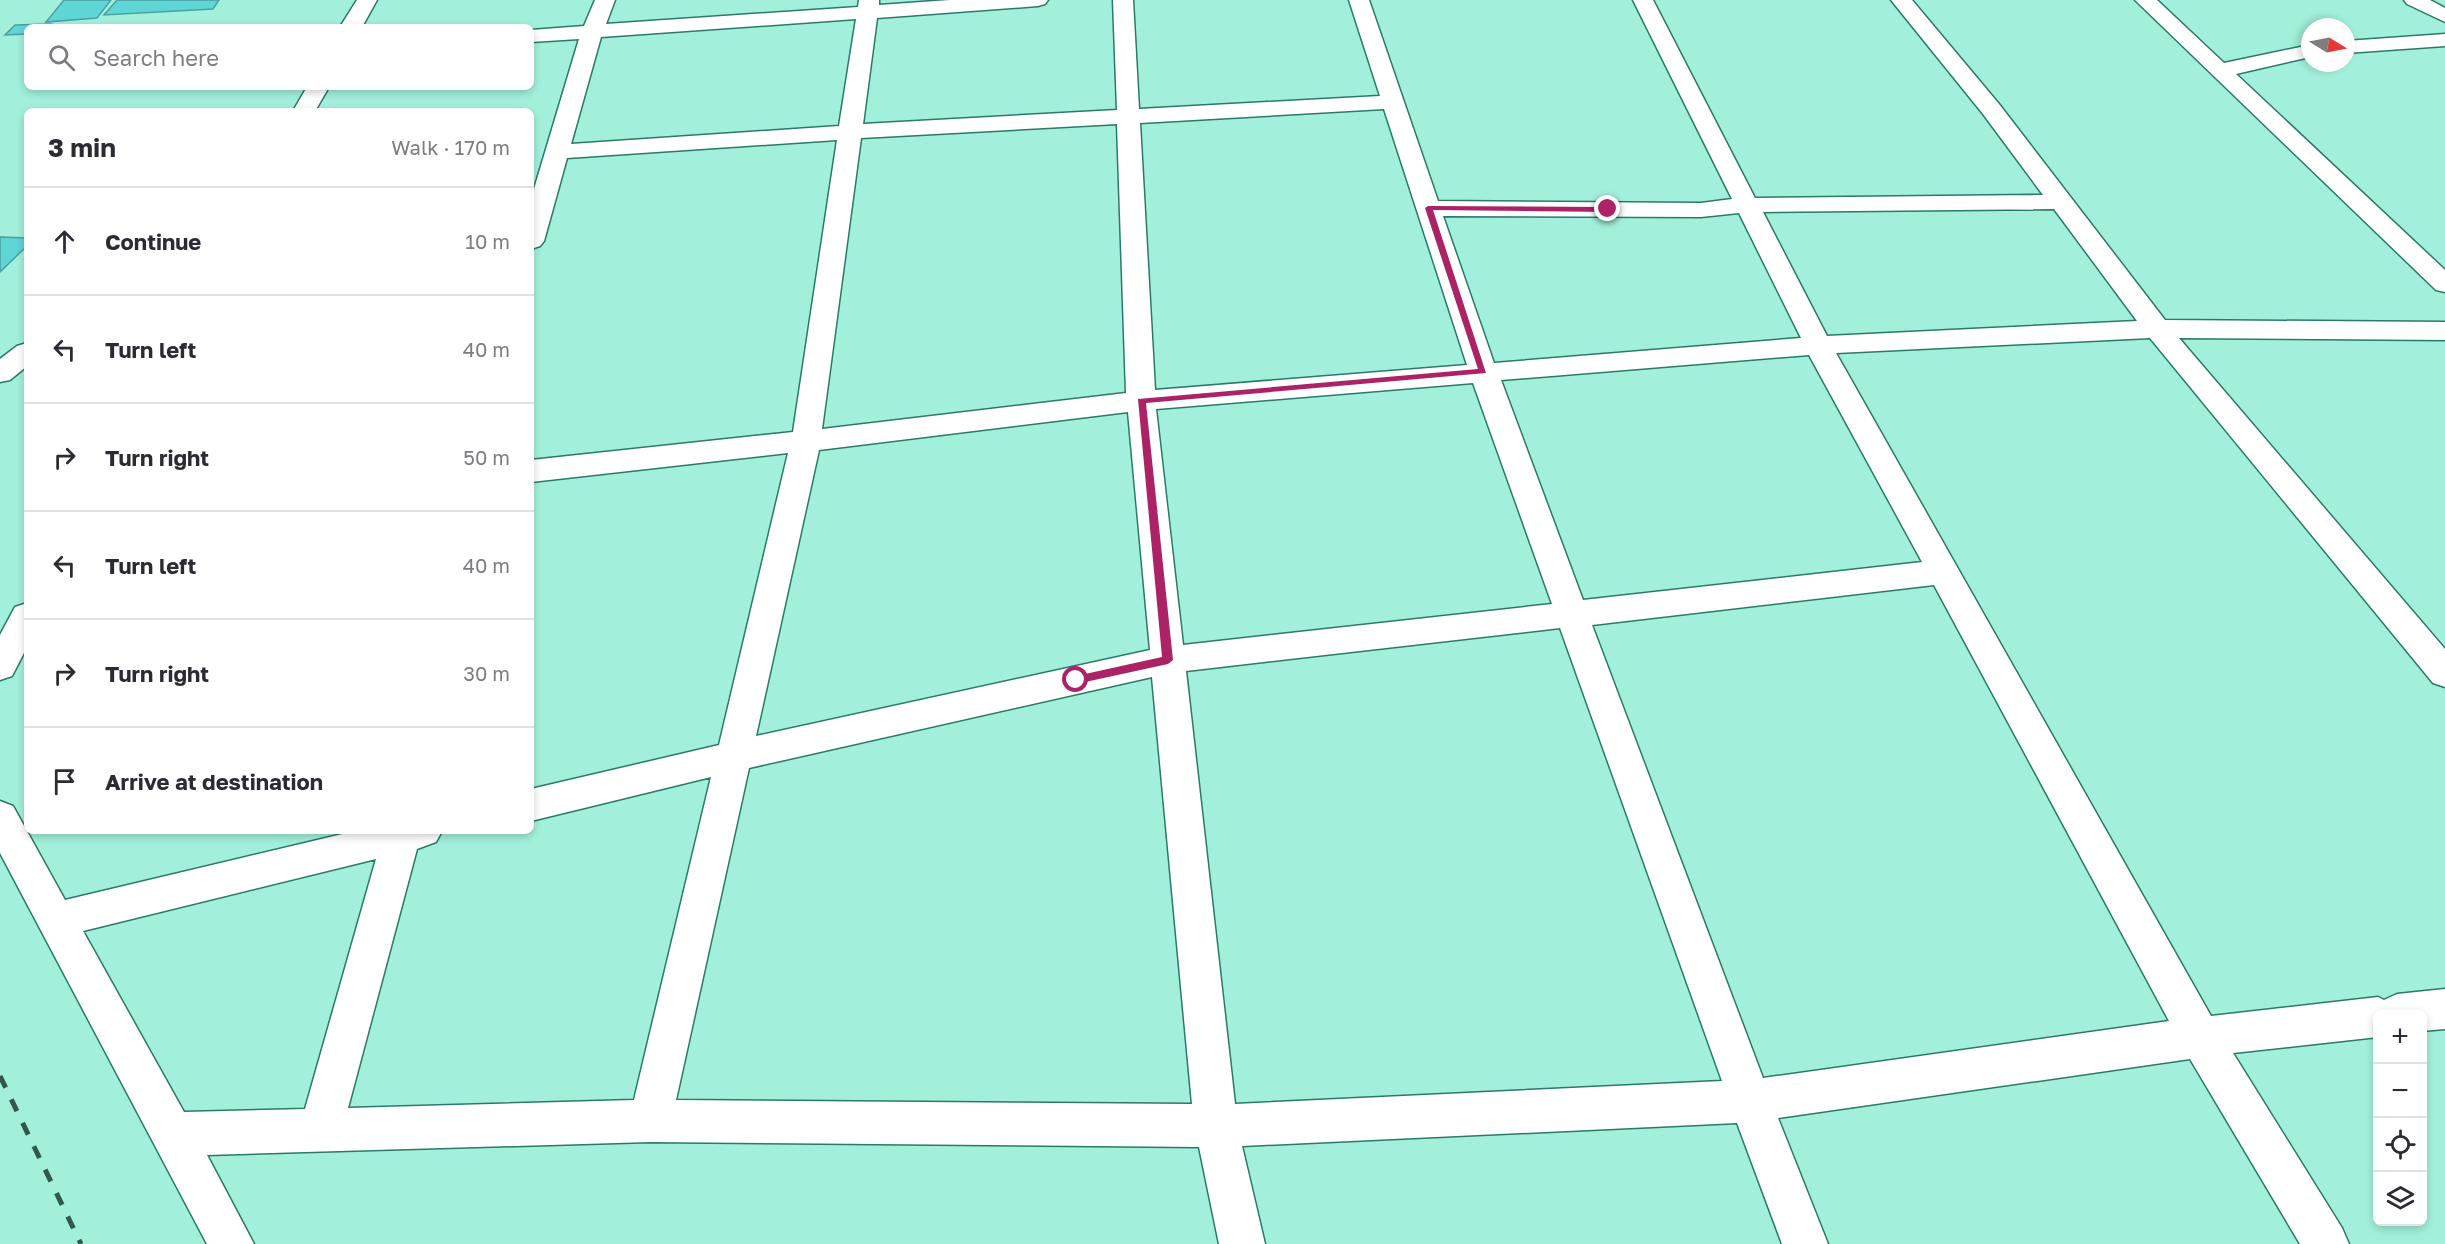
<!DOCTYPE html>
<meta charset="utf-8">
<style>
:root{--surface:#fff;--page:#f7f7f7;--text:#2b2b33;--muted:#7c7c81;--line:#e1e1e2}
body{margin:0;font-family:"Golos Text",sans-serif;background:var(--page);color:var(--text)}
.controls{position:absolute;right:18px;bottom:18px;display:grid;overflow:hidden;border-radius:9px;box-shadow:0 3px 9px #0003}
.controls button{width:54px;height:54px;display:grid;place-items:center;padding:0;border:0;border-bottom:2px solid var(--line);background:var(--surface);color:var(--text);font:30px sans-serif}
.compass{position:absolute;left:2301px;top:18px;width:54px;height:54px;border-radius:50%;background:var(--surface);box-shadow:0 3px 9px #0003;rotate:100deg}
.stop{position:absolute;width:18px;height:18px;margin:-14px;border:4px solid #ab2366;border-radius:50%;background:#fff}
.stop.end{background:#ab2366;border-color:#fff;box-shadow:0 2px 6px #0008}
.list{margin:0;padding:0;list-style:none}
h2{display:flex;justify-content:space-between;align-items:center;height:78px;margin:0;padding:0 24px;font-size:26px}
h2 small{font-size:20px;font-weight:400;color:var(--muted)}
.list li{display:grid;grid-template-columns:39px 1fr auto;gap:18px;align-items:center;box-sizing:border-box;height:108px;padding:0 24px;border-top:2px solid var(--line)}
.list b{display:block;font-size:22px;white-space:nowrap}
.list em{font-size:20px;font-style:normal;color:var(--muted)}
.icon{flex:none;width:33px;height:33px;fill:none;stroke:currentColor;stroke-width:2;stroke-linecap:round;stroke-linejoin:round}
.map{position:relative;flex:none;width:2445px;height:1244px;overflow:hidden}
.search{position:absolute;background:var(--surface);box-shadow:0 3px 9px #0003;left:24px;top:24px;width:510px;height:66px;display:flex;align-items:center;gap:15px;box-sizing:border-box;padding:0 21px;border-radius:9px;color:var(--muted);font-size:22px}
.panel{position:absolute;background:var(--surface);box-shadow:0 3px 9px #0003;left:24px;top:108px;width:510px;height:726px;border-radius:9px}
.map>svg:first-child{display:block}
</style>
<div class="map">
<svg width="2445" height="1244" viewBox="0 0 2445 1244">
<rect width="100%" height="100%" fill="#a2f0db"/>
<path fill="#60d5d6" stroke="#4ba0a1" stroke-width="1.5" d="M64,0H111L97,18L46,22Z
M117,0H219L213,9L104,15Z
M51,24L48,27H27V34L5,35L15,25Z
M0,237L27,238V246L0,272Z"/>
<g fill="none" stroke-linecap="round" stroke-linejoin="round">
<defs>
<path id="street" d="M595,0H615L606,24L858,7L859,0H879V5L950,0H1048L1045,4L1038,6L877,18L863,124L1117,110L1113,0H1133L1139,109L1380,96L1349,0H1369L1438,201L1701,203L1732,199L1633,0H1653L1755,198L2043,195L1983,114L1891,0H1912L1999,104L2165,320L2445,322V340L2179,338L2445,649V687L2433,683L2150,338L1836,353L2211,1016L2378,997L2384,1000L2397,994L2445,989V1029L2422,1031V1014H2378V1037L2233,1053L2342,1228L2349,1244H2300L2190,1059L1778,1118L1828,1244H1782L1737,1123L1242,1146L1265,1244H1219L1199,1147L650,1142L207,1155L254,1244H207L0,853V801L13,806L65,900L355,831H442L436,842L417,849L348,1108L634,1100L711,777L531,821V789L719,745L788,453L531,482V460L793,432L837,140L567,158L544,241L540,246L531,249V199L579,39L531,42V30L584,26ZM856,19L839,126L571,144L601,37ZM1384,109L1467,365L1155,390L1140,123ZM1117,124L1126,393L822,429L861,138ZM2054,209L2137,321L1827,336L1763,212ZM1739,213L1801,338L1494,363L1443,216L1701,217ZM1809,355L1922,562L1583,600L1501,380ZM1473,383L1552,604L1183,645L1156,409ZM1128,412L1150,650L756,736L819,450ZM1934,585L2169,1021L1763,1078L1592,625ZM1560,628L1722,1081L1235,1104L1186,671ZM1152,677L1192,1104L676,1100L749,768ZM376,859L305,1109L184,1112L83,931Z
M2135,0H2157L2224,63L2310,45V57L2236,74L2445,270V292L2436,290Z
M2404,0H2430L2445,8V22L2407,4Z
M2445,34V46L2346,53V41Z"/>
<path id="highway" d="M357,0H377L362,27H340Z
M307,87H329L315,111H293Z
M27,343V366L10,380L0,382V359L17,346Z
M27,603V647L12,676L0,680V635L15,607Z"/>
</defs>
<use href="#street" stroke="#2a7a69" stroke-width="3"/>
<use href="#highway" stroke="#2a7a69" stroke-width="3"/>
<use href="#street" fill="#fff" fill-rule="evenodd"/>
<use href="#highway" fill="#fff" fill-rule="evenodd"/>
<path stroke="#32574d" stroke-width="5" stroke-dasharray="13 13" stroke-linecap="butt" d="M0,1076L81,1244"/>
</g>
<path fill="#ab2366" d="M1428,206L1608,207L1612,209L1608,212L1433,210L1486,373L1146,403L1173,660L1168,664L1076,684L1073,683L1071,680L1076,676L1162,657L1138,399L1478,369L1425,208Z"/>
</svg>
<div class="controls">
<button>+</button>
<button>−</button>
<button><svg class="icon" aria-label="locate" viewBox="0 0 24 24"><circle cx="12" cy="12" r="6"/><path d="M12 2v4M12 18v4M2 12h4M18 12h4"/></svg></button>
<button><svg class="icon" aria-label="layers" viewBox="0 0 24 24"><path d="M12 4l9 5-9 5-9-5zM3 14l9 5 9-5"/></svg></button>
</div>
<svg class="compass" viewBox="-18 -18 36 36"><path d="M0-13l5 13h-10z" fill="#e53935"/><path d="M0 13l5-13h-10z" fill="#7c7c81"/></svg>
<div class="stop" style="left:1076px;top:680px"></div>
<div class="stop end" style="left:1608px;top:209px"></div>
<div class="search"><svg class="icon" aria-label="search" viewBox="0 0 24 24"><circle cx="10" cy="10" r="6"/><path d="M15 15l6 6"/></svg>Search here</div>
<section class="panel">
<h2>3 min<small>Walk · 170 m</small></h2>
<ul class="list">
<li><svg class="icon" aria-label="ahead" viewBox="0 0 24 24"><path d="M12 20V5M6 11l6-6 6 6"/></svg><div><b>Continue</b></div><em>10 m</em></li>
<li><svg class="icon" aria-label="left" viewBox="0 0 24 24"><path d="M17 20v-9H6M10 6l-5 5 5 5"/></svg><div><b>Turn left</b></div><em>40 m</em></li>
<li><svg class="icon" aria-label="right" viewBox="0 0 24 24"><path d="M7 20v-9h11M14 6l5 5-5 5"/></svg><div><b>Turn right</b></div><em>50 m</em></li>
<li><svg class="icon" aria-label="left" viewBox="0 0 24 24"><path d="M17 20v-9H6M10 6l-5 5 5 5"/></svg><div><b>Turn left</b></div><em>40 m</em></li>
<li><svg class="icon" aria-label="right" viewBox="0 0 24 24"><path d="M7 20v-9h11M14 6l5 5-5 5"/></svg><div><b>Turn right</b></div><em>30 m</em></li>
<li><svg class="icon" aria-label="arrive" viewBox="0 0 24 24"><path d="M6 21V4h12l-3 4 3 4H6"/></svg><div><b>Arrive at destination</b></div></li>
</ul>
</section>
</div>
